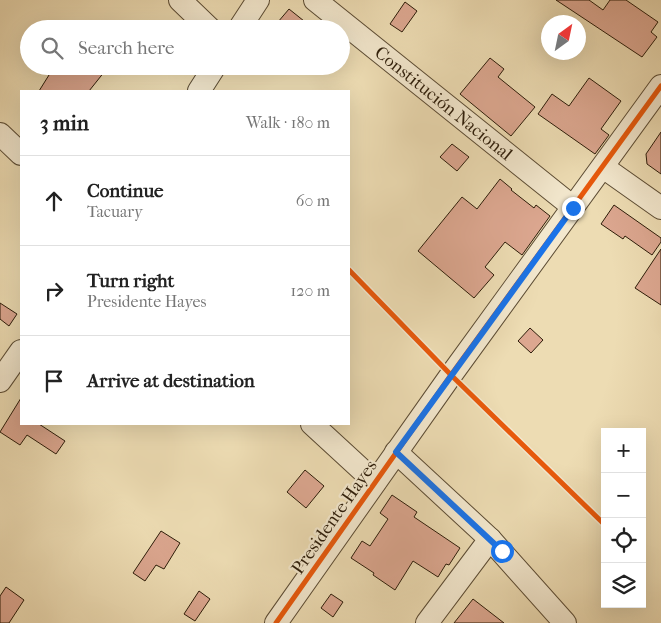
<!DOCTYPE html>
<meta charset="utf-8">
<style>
:root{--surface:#fff;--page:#f2f2f2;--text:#222;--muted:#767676;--line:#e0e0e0}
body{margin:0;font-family:"IM FELL French Canon",serif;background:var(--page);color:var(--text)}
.controls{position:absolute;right:15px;bottom:15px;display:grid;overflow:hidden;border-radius:0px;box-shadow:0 5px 20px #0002}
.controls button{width:45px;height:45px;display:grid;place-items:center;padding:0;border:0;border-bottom:1px solid var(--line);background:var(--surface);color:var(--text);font:25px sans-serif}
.compass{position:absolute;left:541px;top:15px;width:45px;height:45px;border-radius:50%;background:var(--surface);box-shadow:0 5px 20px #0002;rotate:33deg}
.stop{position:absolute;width:15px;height:15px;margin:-11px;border:4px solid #1a73e8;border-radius:50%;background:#fff}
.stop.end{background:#1a73e8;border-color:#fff;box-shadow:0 1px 5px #0008}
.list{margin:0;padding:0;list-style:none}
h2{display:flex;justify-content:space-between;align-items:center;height:65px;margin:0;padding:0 20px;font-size:21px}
h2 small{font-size:16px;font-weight:400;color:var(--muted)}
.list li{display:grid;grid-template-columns:32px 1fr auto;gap:15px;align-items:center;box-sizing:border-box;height:90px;padding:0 20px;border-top:1px solid var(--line)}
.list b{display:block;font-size:19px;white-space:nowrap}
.list p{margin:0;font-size:16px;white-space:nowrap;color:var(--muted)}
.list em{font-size:16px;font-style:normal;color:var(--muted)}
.icon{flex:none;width:28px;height:28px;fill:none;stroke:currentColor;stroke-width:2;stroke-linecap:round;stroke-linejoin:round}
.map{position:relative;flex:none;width:661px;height:623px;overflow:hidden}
.search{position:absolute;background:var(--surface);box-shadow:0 5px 20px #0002;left:20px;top:20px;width:330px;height:55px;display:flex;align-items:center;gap:12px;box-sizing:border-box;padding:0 18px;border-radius:28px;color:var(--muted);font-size:19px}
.panel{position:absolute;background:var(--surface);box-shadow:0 5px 20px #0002;left:20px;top:90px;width:330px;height:335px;border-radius:0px}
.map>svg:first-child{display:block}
</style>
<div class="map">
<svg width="661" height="623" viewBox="0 0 661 623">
<rect width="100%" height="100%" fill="#eddcb3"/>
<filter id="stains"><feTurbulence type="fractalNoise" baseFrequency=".004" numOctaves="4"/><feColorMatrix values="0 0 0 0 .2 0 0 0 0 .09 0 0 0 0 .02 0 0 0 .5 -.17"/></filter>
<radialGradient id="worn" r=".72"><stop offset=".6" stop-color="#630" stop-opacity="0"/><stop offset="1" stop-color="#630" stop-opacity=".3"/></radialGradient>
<path fill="#dca790" stroke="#2c1c09" d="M556,0H589L603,10L610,0H626L658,22L651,32L657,37L642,57Z
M405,2L417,11L402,32L390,24Z
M289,9L304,21L297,29H272Z
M490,58L504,69L498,77L535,107L511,136L460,94Z
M38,66H109L89,91H39L49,75Z
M589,78L621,101L601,129L609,135L595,154L538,114L552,94L569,106Z
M661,132V174L647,164L646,154Z
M452,144L469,157L457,171L440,157Z
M500,179L512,189L511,190L534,208L536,205L550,216L522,255L505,242L485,267L494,275L474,298L418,251L462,197L477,209Z
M614,205L661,238V242L652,255L625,236L623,239L601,224Z
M661,249V305L635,288Z
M0,303L17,314L9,326L0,319Z
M530,328L543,340L531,353L518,341Z
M21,398V424H39L65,441L56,454L27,435L20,445L0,432Z
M305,470L324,486L306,508L287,492Z
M392,495L417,512L414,517L460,548L449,565L446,564L438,577L413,561L395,590L373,575L374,573L351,558L362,541L370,546L388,519L380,513Z
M161,531L180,543L164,569L156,565L145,581L133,573Z
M6,587L24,600L9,623H0V596Z
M199,591L210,599L195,621L184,614Z
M331,594L343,602L333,617L321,608Z
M473,599L504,623H454Z"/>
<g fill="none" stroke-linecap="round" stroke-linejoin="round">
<defs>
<g id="minor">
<path d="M180,0L210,29"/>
<path id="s1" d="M315,0L573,207"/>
<path d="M239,29L258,0"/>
<path d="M199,91L215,66"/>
<path d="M0,134L21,154"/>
<path d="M603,167L661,208"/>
<path d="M0,381L21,351"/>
<path d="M312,424L375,482"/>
<path d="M396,452L490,539L565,623"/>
<path d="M276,623L451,375L661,86"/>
<path d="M427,623L490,539"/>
</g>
</defs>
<use href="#minor" stroke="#5c4c34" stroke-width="24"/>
<use href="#minor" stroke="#f3e8ce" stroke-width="22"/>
<defs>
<path id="cycleway" d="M349,270L451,375L605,525
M276,623L451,375L661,86"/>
</defs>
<use href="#cycleway" stroke="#f3e8ce" stroke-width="8"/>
<use href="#cycleway" stroke="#e8590c" stroke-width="5"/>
</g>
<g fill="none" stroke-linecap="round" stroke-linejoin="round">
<path stroke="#1a73e8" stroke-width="6" d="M502,551L396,452L573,208"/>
</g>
<g text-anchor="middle" stroke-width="4.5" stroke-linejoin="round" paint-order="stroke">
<g font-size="18" fill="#2c1c09" stroke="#f3e8ce">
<text dy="6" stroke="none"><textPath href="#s1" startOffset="165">Constitución Nacional</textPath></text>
<text transform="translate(334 517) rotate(-55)" y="6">Presidente Hayes</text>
</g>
</g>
<rect width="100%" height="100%" filter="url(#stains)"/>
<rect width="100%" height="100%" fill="url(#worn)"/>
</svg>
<div class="controls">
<button>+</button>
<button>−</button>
<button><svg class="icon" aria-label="locate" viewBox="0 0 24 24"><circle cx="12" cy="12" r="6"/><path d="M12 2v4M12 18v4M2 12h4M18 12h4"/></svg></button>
<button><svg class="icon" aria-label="layers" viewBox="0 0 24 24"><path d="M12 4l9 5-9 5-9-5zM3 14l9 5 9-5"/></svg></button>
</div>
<svg class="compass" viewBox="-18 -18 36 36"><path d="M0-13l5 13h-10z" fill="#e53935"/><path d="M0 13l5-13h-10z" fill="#767676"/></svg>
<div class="stop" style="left:502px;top:551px"></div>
<div class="stop end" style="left:573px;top:208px"></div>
<div class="search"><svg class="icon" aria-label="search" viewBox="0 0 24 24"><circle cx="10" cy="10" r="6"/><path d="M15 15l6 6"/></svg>Search here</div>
<section class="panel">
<h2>3 min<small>Walk · 180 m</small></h2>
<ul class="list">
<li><svg class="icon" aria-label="ahead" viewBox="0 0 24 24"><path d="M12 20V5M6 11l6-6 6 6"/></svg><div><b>Continue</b><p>Tacuary</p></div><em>60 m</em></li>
<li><svg class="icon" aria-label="right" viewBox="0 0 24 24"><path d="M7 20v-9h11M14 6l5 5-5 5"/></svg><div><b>Turn right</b><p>Presidente Hayes</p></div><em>120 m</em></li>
<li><svg class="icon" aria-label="arrive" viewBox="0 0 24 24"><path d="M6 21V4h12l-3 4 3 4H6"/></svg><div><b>Arrive at destination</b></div></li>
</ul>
</section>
</div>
